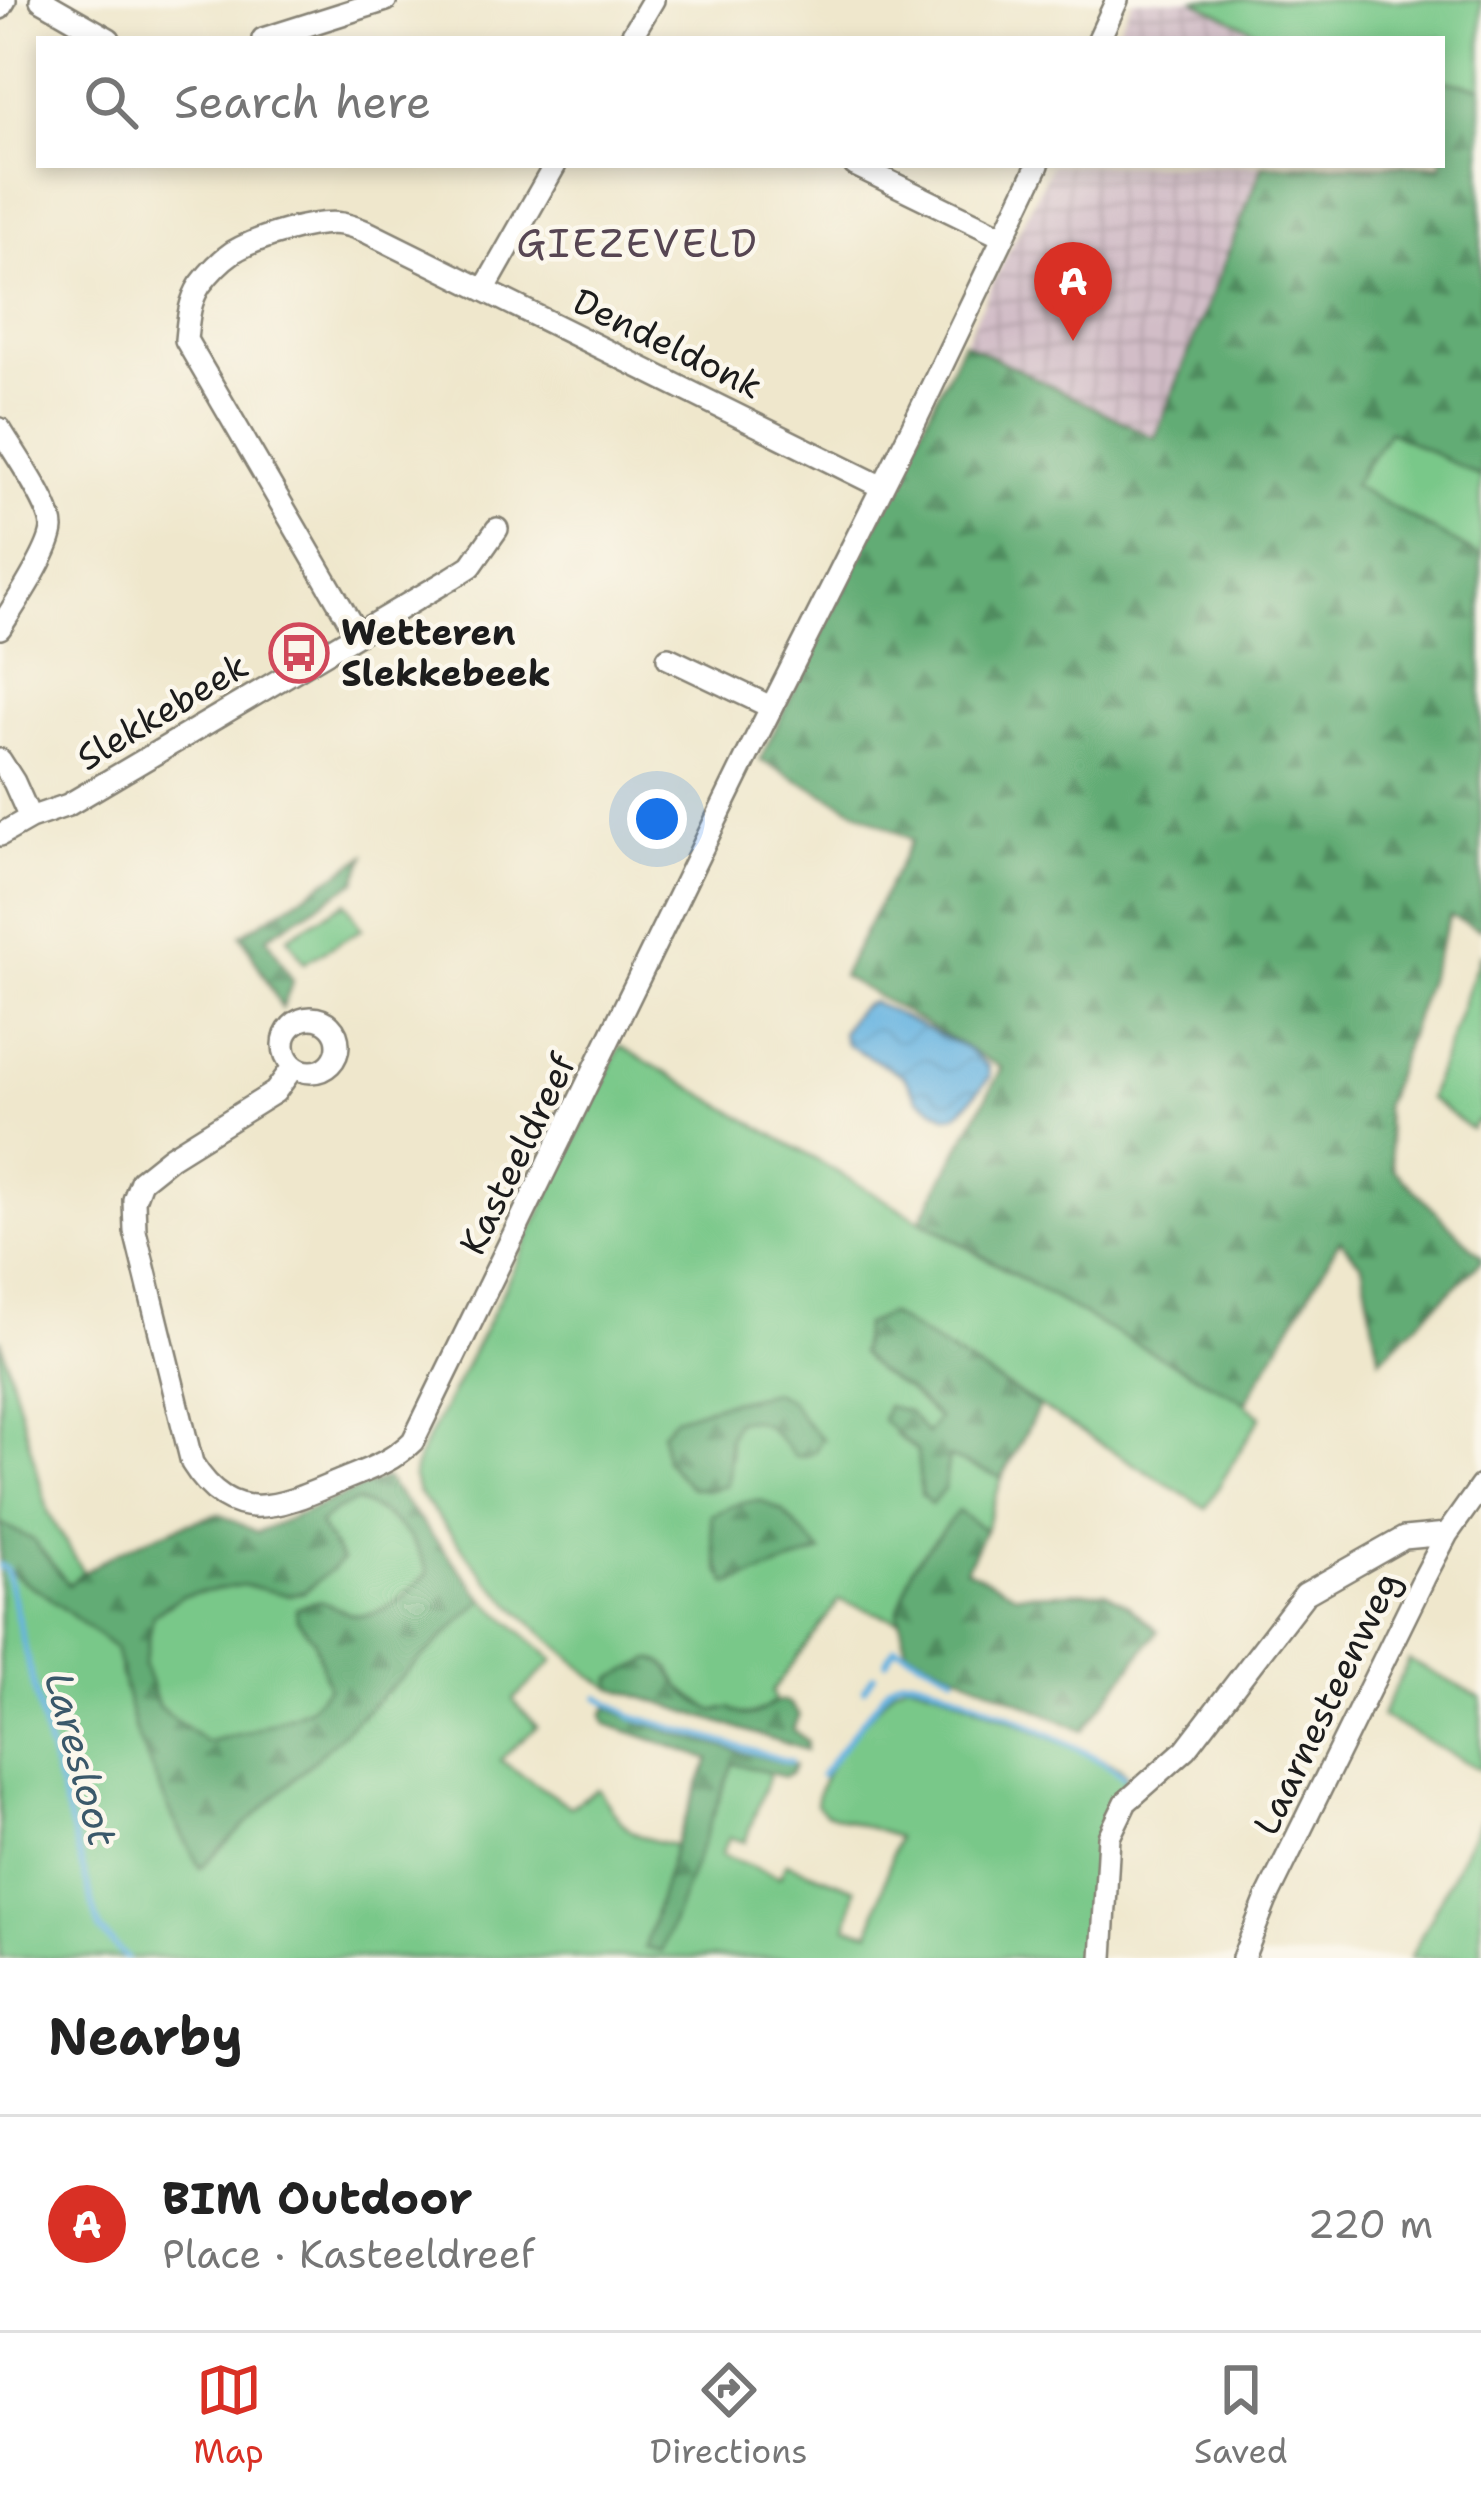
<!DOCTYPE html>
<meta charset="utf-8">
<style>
:root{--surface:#fff;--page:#f6f6f6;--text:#222;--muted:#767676;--line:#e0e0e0;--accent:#d93025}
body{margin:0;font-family:"Shantell Sans",sans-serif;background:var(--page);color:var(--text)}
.you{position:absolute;left:657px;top:819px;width:42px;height:42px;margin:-30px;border:9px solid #fff;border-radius:50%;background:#1a73e8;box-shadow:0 0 0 18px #1a73e833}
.badge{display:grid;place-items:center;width:78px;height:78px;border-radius:50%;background:var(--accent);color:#fff;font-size:39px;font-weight:700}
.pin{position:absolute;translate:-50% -99px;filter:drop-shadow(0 3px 6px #0008)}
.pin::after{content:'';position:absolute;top:63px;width:42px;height:36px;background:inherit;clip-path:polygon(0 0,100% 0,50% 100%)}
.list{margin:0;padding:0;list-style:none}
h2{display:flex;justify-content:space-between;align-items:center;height:156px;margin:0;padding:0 48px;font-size:51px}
h2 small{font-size:39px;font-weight:400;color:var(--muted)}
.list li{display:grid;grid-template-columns:78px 1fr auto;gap:36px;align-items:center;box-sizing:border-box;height:216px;padding:0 48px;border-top:3px solid var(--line)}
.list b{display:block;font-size:45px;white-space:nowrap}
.list p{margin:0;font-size:39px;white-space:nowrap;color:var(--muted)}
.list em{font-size:39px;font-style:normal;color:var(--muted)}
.icon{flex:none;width:66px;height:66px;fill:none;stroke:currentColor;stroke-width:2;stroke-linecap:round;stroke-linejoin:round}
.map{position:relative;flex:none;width:1481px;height:1958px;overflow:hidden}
.search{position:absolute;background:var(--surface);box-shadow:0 6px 18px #0003;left:36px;right:36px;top:36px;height:132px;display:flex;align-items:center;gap:30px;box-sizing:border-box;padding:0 42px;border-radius:0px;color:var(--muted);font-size:45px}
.sheet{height:372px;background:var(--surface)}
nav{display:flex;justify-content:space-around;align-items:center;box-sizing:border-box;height:168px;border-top:3px solid var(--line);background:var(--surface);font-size:33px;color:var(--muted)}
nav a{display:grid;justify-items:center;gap:6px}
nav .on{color:var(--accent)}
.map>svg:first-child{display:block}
</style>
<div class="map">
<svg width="1481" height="1958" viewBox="0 0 1481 1958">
<defs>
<pattern id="industrial-grid" width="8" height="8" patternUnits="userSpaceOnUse" patternTransform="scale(3)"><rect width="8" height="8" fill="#d2bdc7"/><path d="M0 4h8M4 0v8" fill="none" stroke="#b4a2aa"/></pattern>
<pattern id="forest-firs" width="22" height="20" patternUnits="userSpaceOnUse" patternTransform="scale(3)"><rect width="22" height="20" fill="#62ac75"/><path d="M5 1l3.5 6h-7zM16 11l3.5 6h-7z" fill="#508b5f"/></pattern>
<pattern id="water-waves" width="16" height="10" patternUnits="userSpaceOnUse" patternTransform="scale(3)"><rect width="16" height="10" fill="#66b3e0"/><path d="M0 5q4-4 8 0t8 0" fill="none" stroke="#5899c0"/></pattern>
</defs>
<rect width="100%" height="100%" fill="#fbf7ec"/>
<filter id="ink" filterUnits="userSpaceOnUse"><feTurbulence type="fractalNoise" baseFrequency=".00833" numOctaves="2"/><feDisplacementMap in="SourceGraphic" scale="24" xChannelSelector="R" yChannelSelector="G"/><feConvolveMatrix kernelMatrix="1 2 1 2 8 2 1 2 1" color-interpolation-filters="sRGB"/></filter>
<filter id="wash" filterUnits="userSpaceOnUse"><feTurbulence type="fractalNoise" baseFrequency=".004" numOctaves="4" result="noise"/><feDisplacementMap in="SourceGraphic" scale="48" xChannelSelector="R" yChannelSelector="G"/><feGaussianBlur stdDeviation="2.7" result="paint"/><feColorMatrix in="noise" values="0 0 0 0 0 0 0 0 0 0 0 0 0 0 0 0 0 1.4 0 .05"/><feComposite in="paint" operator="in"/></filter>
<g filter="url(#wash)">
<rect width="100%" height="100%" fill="#efe7cc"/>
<path fill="url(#industrial-grid)" d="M1133,0H1193L1259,33L1291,39H1113Z
M1051,165H1263L1155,439L964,342Z"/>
<path fill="#79c889" stroke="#4a7252" stroke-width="3" fill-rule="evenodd" d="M1193,0H1481V87L1442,80V39H1291L1259,33Z
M1388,431L1481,477V557L1353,485Z
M346,902L362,929L304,963L288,937Z
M1481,952V1125L1476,1121L1471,1129L1429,1098Z
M620,1046L1104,1327L1237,1397L1261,1416L1206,1508L889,1314L877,1371L908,1390L938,1419L927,1435H896L917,1451L921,1494L949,1457L1002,1478L985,1530L958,1512L898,1611L899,1621L839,1600L772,1692L775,1701C756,1717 746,1718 723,1708L714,1711L682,1690L670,1668L635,1667L630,1672L612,1678L613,1688L593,1677L525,1617L486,1578L418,1492L413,1477L418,1458L488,1322ZM756,1396L790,1400L805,1422L822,1438C800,1433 755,1417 736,1421L729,1437L731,1459L720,1404ZM762,1501L783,1511L820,1552L774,1567L719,1570L711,1528Z
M0,1338L49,1514L83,1571L69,1585L33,1540L0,1523Z
M356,1501C389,1512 418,1539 428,1573C406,1594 371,1630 339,1608L297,1619L314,1640L328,1687L309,1708L248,1732L206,1742L159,1707L144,1666L153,1615L181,1596L243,1584L288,1595L319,1525L334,1511Z
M0,1566L47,1596L115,1648L135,1731L170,1812L200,1867L484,1599L554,1660L513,1700L537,1727L500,1760L570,1807L598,1789C626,1828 625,1837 675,1845L645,1948L661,1951L733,1762L770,1772L745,1842L729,1837L721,1855L780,1877L786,1863L855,1889L847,1927L870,1932L897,1837L825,1813L816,1805C820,1764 868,1719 894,1688L908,1681L942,1691L1119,1767L1126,1774V1781L1107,1814L1099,1836L1090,1958H128L125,1955L126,1958H0Z
M1409,1660L1481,1698V1770L1381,1716Z
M1481,1818V1958H1410Z"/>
<path fill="url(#forest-firs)" stroke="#3f6448" stroke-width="3" fill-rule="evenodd" d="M1442,80L1481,87V477L1389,431L1353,485L1481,557V930L1450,916L1384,1107L1393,1169L1481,1256V1261L1380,1359L1362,1265L1340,1240L1246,1402L1104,1327L921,1219L1002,1068L842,976L912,840L760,760L963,342L1155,438L1263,165H1442Z
M365,856L356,881L267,937L293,981L282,1008L241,935Z
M889,1314L1039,1407L1002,1478L949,1457L944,1489L931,1505L921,1494L917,1451L882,1420L887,1406L908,1411L927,1434L938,1418L908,1390L877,1371L860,1353L864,1325Z
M773,1392L790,1400L805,1422L822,1438C815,1454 812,1457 794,1456C778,1437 765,1415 736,1421C735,1423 730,1436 729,1438C727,1455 733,1469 726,1486L709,1490L691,1488L665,1460L662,1432L675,1418L720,1404Z
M385,1478L484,1599L200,1868L170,1812L135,1731L115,1648L47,1596L0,1566V1523L33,1540L69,1585C102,1553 175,1526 219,1514L257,1532ZM356,1501C389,1512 418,1539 428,1573C410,1591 379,1623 351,1614C323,1606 329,1592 296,1609L297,1619L314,1640L328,1687L309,1708L248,1732L206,1742L159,1707L144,1666L153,1615L181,1596L243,1585L288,1595L304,1592L342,1561L319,1524L334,1511Z
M762,1501L783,1512L821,1552L728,1585C715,1564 711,1540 711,1515L742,1502Z
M958,1511L985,1530L966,1569L1016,1594L1106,1592L1128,1605L1158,1631L1083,1731L906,1649L898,1611L913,1566Z
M651,1659C670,1662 669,1673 680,1686C689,1697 702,1704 714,1711L730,1708C766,1736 774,1674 799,1716L793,1729L807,1741L806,1750L613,1688L612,1678Z
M607,1707C665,1735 732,1749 794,1765L791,1773L784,1777L733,1763L661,1952L645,1948L675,1845L709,1759L606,1724L603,1715Z"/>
<path fill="url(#water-waves)" stroke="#41687e" stroke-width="3" d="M873,1002L969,1050L988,1066L990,1077L961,1111L955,1115L947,1116L918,1099L904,1076L846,1044L842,1033C850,1019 857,1006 873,1002Z"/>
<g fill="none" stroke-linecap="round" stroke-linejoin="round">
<path stroke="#66b3e0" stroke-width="6" d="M0,1566L6,1569L47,1742L100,1930L126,1958
M886,1661L896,1647L954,1675
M864,1689L874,1675
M599,1697L632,1716L790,1762
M821,1775L889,1687C895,1682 898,1678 906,1678C930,1676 1103,1756 1123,1776"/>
</g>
</g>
<g filter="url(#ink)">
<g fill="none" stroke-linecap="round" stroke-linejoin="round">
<defs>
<path id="minor" d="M41,0L109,39
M0,8L5,0
M263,39L386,0
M630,39L653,0
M1099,39L1117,0
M855,165L1003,237
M484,290L555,165
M0,429C13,451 52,506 52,528C51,551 13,607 0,628
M357,634L186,340C188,320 189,302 200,285C209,273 220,261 233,252C258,237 314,220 342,224C352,226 360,229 369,233L882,487
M668,658L771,707
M0,760L14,782L30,818L68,805L452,578L471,566L497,529
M0,835L30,818
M284 1045a27 27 0 1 1 54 0a27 27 0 1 1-54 0Z
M294,1066L275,1092L171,1157L141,1181L134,1200L135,1231L192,1463C233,1529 281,1506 340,1481C367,1470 392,1462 413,1441L749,752L910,432L1038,165
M1102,1958L1109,1837L1126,1802L1186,1749L1305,1594L1404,1538L1447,1534
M1243,1958L1266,1900L1424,1578L1447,1534L1481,1486"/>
</defs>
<use href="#minor" stroke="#868274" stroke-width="26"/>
<use href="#minor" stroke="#fff" stroke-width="21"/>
</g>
</g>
<defs>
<symbol id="bus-ring" viewBox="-11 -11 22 22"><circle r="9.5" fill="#fbf7ec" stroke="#d1495b" stroke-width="1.5"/><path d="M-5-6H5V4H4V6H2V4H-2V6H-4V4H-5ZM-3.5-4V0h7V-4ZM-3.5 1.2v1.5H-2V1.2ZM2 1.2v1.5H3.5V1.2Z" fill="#d1495b"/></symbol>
</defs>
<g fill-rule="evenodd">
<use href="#bus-ring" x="266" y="620" width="66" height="66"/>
</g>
<g text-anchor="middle" stroke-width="9" stroke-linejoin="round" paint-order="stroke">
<g font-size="36" fill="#1c1c1c" stroke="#fbf7ec">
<text transform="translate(668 343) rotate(26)" y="13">Dendeldonk</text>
<text transform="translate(162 711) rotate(-31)" y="13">Slekkebeek</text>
<text transform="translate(517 1154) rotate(-64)" y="13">Kasteeldreef</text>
<text transform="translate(1326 1703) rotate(-64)" y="13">Laarnesteenweg</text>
</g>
<g font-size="36" font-weight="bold" fill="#1c1c1c" stroke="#fbf7ec" text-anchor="start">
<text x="341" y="645">Wetteren<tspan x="341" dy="41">Slekkebeek</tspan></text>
</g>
<g font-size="39" letter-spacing="3" fill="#574653" stroke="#fbf7ec">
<text x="638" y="257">GIEZEVELD</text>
</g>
<g font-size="39" font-style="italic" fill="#3a586a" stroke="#fbf7ec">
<text transform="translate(81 1759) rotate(75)" y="14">Laresloot</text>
</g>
</g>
</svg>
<div class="you"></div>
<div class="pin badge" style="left:1073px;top:341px">A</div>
<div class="search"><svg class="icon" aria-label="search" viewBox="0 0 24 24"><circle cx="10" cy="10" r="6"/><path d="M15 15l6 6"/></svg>Search here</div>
</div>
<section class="sheet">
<h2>Nearby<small></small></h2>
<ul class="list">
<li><span class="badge">A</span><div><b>BIM Outdoor</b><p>Place · Kasteeldreef</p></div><em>220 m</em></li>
</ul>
</section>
<nav>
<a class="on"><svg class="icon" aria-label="map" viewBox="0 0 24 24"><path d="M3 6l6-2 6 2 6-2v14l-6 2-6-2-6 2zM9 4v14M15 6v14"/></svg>Map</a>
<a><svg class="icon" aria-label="directions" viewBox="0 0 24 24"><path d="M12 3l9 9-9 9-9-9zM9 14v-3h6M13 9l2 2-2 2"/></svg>Directions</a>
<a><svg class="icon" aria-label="saved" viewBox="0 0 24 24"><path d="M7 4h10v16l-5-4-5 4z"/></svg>Saved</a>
</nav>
